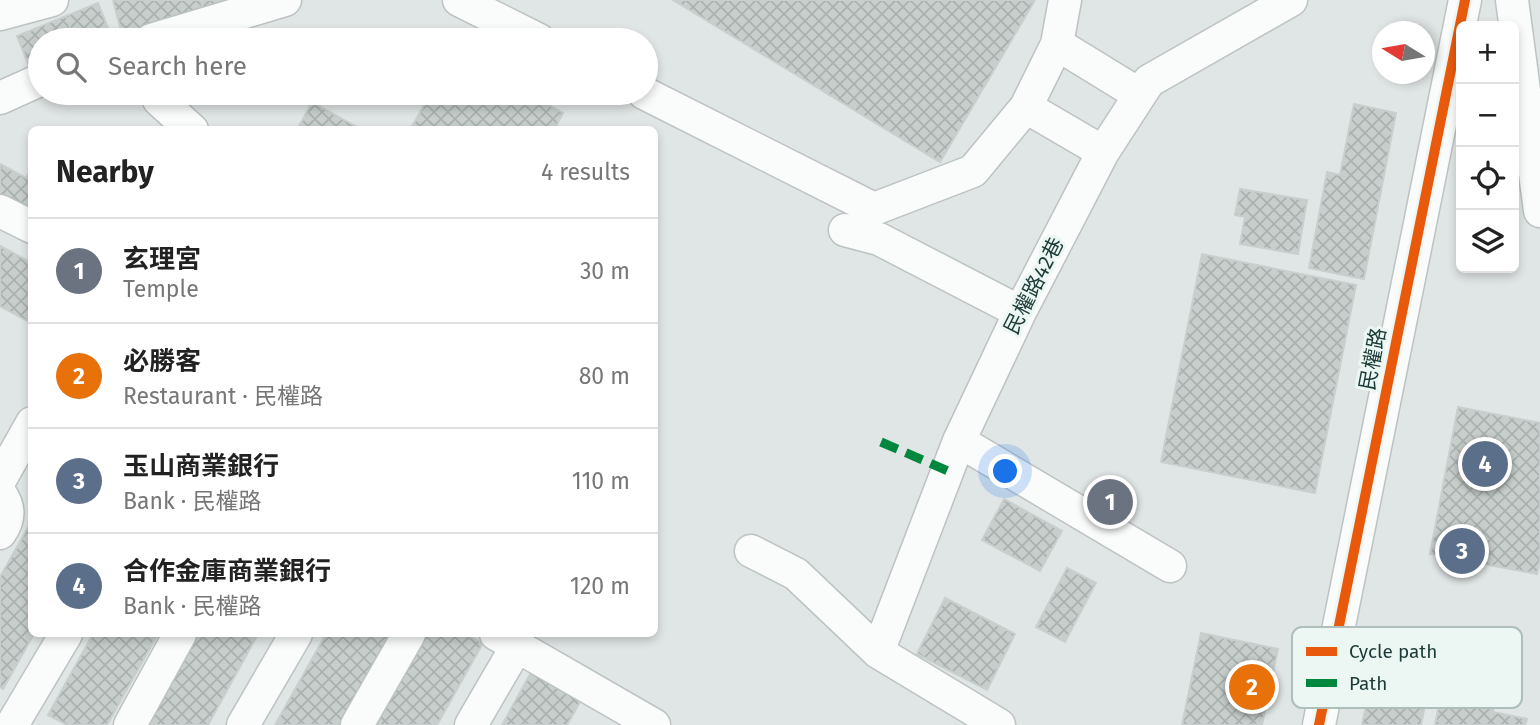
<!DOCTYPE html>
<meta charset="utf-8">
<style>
:root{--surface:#fff;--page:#f2f2f2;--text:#222;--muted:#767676;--line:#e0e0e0;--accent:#db2777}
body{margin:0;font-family:"Fira Sans","Noto Sans TC",sans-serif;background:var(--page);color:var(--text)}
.controls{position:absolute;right:21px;top:21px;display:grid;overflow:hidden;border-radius:10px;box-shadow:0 4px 10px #0003}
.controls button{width:63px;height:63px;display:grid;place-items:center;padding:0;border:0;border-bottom:2px solid var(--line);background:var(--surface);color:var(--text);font:35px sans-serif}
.compass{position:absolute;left:1372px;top:21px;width:63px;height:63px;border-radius:50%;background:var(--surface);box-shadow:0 4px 10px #0003;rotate:281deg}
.you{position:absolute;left:1006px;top:472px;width:24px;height:24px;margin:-18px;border:5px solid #fff;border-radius:50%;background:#1a73e8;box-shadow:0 0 0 10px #1a73e833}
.badge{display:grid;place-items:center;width:46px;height:46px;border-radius:50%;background:var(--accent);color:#fff;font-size:23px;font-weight:700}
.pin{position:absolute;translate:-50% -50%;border:4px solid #fff;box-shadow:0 2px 7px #0006}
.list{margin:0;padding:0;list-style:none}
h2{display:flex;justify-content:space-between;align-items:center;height:91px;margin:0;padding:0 28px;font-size:30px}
h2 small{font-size:23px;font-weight:400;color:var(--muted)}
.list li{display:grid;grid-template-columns:46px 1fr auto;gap:21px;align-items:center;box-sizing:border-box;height:105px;padding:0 28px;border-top:2px solid var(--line)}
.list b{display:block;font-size:26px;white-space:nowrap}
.list p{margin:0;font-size:23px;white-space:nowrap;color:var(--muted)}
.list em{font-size:23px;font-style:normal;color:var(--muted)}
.icon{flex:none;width:38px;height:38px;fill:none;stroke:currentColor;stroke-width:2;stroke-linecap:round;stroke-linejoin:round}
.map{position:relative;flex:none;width:1540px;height:725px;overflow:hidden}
.search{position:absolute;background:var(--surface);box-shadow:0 4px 10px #0003;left:28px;top:28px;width:630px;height:77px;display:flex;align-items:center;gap:18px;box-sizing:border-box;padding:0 24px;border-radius:38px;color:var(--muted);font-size:26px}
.panel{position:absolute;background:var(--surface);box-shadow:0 4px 10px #0003;left:28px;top:126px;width:630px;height:511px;border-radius:10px}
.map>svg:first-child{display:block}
</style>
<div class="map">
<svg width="1540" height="725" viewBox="0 0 1540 725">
<defs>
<pattern id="building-cross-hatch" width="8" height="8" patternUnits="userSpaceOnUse" patternTransform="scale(1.75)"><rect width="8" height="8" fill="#c7cecb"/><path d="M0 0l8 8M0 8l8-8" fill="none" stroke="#aab2af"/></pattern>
</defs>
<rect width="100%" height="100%" fill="#e0e6e5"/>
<path fill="url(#building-cross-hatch)" stroke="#c8cfce" stroke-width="2" d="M113,0H201L205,19L123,39Z
M201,0H283L205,19Z
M673,0H1035L940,162Z
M98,3L113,40H75L66,16Z
M66,16L75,40H40V73L33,76L17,36Z
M431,93H527L563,113L554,130H410Z
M312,102L362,130H297Z
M1354,104L1396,113L1364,279L1309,268L1327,172L1340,175Z
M0,164L26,178L32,167V222L0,205Z
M1240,189L1307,200L1298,254L1240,244L1245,217L1235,215Z
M0,246L32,263V312L27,321L0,306Z
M1202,254L1356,285L1315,493L1161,462Z
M1458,407L1540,423V560L1537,574L1430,554Z
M1004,499L1062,531L1040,571L982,540Z
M32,520V634H34L3,689L0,687V577Z
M1067,568L1096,583L1065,642L1036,627Z
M945,598L1015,634L987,690L917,654Z
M1201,633L1278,649L1262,725H1182Z
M1381,633L1437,644L1421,725H1362Z
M93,634H158L107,725H67L48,715Z
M193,634H258L208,725H143Z
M326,634H391L340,725H275Z
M423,634H465L483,643L437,725H372Z
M1449,651L1503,662L1493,712L1527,719L1525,725H1435Z
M534,667L584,695L567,725H502Z"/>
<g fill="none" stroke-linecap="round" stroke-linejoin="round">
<defs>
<path id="minor" d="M459,0L539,40
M1512,0L1540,211
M0,14L52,0
M151,40L285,0
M1057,44L1140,95
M158,93L159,100L192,130
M644,93L874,209L973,171L1026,107L1057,44L1065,0
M0,98L40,80
M1026,107L1103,152
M0,211L32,227
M845,230L879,239L1020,312
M959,441L1170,566
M0,480L32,423
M0,493C10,507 10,519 0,533
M751,551L796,574L878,652L999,725
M496,634L654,725
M878,652L959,441L1020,312L1103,152L1149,81L1291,0
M12,725L66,634
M130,725L180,634
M243,725L296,634
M357,725L409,634
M471,725L517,646
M1319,725L1465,0"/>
</defs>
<use href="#minor" stroke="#bdc3c2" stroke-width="35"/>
<use href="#minor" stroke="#fafbfb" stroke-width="32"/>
<path stroke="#00873e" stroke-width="9" stroke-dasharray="18 9" stroke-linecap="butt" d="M881,442L948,471"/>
<defs>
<path id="cycleway" d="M1319,725L1465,0"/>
</defs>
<use href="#cycleway" stroke="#ecf7f3" stroke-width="15"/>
<use href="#cycleway" stroke="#e8590c" stroke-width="10"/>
</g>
<g text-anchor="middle" stroke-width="6" stroke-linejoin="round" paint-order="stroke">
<g font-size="21" fill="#1c3a37" stroke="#ecf7f3">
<text transform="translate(1034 286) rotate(-63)" y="7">民權路42巷</text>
<text transform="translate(1373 359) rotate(-79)" y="7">民權路</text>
</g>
</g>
<rect x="1292" y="627" width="230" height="81" rx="10" fill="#ecf7f3" stroke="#aebebb" stroke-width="2"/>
<rect x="1306" y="647" width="31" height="9" fill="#e8590c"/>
<rect x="1306" y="679" width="31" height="8" fill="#00873e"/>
<g font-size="19" fill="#1c3a37">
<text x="1349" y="658">Cycle path</text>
<text x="1349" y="690">Path</text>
</g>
</svg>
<div class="controls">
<button>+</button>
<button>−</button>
<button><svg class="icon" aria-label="locate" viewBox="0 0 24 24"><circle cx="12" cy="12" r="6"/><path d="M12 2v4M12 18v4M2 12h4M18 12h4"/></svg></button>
<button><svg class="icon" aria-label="layers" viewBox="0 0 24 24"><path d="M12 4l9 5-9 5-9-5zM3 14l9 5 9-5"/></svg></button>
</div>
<svg class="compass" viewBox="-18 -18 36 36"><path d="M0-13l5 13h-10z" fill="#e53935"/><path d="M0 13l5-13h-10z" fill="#767676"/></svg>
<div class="you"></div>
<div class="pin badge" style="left:1110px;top:502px;background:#6b7280">1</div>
<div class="pin badge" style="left:1252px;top:687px;background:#e8710a">2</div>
<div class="pin badge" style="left:1462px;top:551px;background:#5c6f8a">3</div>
<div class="pin badge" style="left:1485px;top:464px;background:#5c6f8a">4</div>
<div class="search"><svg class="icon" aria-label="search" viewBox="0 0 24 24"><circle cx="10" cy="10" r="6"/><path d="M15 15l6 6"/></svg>Search here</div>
<section class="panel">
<h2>Nearby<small>4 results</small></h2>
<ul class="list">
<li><span class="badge" style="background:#6b7280">1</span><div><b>玄理宮</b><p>Temple</p></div><em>30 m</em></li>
<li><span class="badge" style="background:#e8710a">2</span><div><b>必勝客</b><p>Restaurant · 民權路</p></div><em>80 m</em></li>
<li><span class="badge" style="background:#5c6f8a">3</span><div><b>玉山商業銀行</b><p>Bank · 民權路</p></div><em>110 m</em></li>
<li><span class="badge" style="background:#5c6f8a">4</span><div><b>合作金庫商業銀行</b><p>Bank · 民權路</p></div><em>120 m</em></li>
</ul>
</section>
</div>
